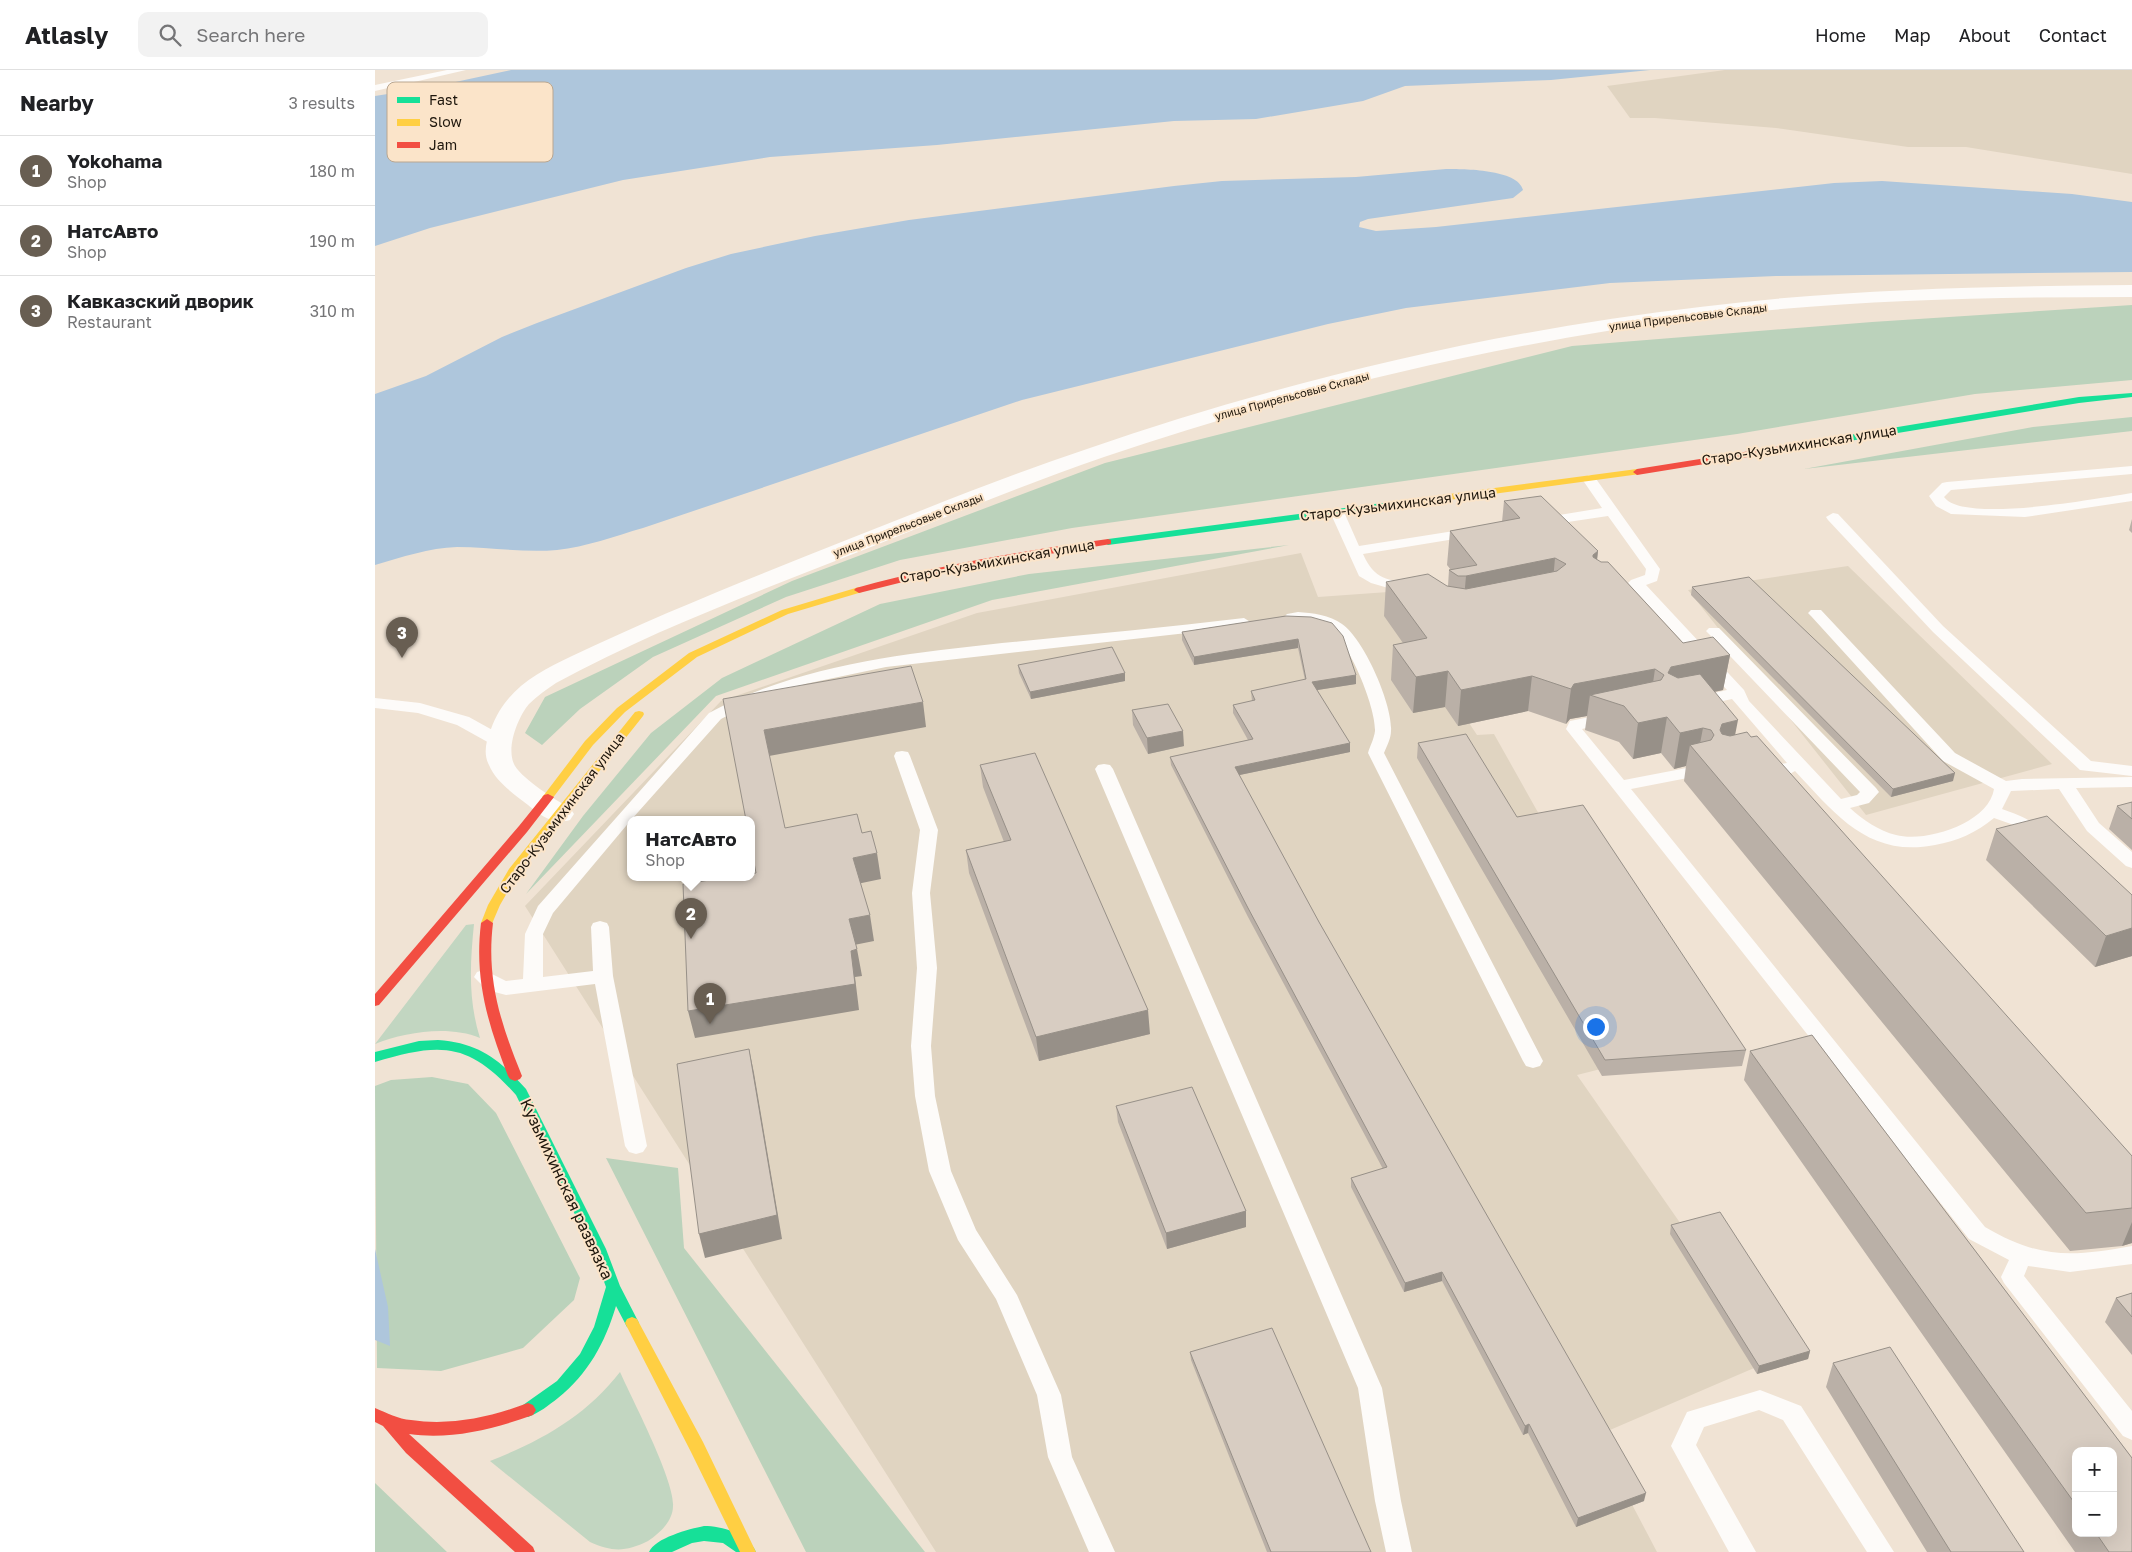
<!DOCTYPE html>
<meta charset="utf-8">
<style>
:root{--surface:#fff;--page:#f2f2f2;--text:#202124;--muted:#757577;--line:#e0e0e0;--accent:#685e52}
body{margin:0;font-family:"Golos Text",sans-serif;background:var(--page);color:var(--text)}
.controls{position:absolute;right:15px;bottom:15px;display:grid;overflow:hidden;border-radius:10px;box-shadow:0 5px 20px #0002}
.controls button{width:45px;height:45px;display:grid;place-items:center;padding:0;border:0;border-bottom:1px solid var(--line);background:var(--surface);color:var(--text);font:25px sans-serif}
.you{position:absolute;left:1220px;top:956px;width:18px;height:18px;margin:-12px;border:4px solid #fff;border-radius:50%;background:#1a73e8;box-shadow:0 0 0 8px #1a73e833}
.badge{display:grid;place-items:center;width:32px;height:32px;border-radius:50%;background:var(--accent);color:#fff;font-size:16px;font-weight:700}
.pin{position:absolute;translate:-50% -41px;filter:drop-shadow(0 1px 2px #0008)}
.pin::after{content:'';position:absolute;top:26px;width:18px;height:15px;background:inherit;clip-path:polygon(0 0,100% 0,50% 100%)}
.popup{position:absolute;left:252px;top:746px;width:128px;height:65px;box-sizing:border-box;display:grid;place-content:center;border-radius:10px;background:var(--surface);filter:drop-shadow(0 1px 4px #0005);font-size:16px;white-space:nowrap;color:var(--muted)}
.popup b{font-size:19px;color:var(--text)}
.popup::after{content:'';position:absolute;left:50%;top:100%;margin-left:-10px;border:10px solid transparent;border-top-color:var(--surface)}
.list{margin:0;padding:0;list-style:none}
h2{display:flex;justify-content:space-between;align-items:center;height:65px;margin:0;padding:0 20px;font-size:21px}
h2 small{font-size:16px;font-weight:400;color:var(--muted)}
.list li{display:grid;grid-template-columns:32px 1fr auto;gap:15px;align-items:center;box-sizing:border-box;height:70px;padding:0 20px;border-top:1px solid var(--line)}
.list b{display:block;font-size:19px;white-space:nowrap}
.list p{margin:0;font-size:16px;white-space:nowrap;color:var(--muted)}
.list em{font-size:16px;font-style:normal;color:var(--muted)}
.icon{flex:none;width:28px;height:28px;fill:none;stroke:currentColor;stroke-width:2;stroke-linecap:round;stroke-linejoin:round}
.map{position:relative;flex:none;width:1757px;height:1482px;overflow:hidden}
header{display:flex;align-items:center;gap:30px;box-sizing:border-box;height:70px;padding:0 25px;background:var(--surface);border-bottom:1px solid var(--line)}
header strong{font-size:24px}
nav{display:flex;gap:28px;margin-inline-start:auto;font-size:18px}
.search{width:350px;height:45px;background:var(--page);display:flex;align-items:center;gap:12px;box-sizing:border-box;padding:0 18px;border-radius:10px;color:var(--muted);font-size:19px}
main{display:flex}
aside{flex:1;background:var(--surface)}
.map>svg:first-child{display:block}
</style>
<header>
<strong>Atlasly</strong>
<div class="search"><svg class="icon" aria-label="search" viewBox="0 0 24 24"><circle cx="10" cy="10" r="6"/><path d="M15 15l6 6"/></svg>Search here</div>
<nav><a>Home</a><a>Map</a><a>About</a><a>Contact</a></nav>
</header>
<main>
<aside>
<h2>Nearby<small>3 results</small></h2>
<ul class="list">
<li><span class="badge">1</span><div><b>Yokohama</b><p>Shop</p></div><em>180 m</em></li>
<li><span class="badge">2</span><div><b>НатсАвто</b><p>Shop</p></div><em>190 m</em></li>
<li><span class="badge">3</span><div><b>Кавказский дворик</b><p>Restaurant</p></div><em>310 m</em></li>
</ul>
</aside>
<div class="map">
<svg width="1757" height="1482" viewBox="0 0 1757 1482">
<rect width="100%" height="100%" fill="#f0e3d4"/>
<path fill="#e0d4c1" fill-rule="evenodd" d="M1350,0H1757V104L1591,77H1533L1401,58L1280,48H1255L1232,16Z
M926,483L943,527L1013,522L1041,573L1102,665L1119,664L1297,981L1202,1005L1400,1289L1221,1366L1282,1482H561L150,836L346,631L602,543ZM256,750H376V808H256Z
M1473,496L1677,694L1491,745L1313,520Z"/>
<path fill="#c2d6c1" d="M99,854C95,893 93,930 105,968C74,955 30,962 0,974L91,855Z
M245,1302C257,1329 300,1411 298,1436C298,1451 285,1463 273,1471C251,1482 237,1482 215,1472L115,1391C166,1371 211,1346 245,1302Z"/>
<path fill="#bbd2bb" d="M1757,235V310L1600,324L1362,364L697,458L525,490L411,527L278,587L205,639L167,675L150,663L170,627L417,511L730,393L1197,276L1497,252Z
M1757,347V361L1429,399L1658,357Z
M914,475L617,530L341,626L151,824L208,746L276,663L347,608L505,534L654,504Z
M57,1007L93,1014L121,1043L205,1208L199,1230L148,1278L66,1301L2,1298L0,1016L16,1010Z
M231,1088L303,1098L309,1178L550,1482H431Z
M0,1413L72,1482H0Z"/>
<path fill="#aec6dc" d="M136,0H1275L1176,10L1030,16L988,31L881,49L799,51L562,75L395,87L248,110L55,158L0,176V26L57,17Z
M1071,99C1088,99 1143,99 1148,120L1138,128L993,149L985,152L984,157L1001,161L1061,157L1459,113L1507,111L1697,124L1757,132V202L1401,206L1235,213L1031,238L953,254L647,330L268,458C240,466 211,477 182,480C148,483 116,477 82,477C54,478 27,487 0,495V324L51,306L127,267L162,253L311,198L356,184L440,166L534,150L799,116L847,111L981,107Z
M0,1179L13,1237L15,1276L0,1270Z"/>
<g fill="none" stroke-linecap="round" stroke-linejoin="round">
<path fill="#fdfbf9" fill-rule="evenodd" d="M72,0H91L0,21V15Z
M1757,396V404L1576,420L1569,427C1588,454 1724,428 1757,423V431L1650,447L1576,444L1561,436L1554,426L1567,413L1572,412Z
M1214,405L1219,406L1285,499L1282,511L1271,515L1369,620L1374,631L1466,729L1482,725L1485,722L1334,564L1331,561L1334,558H1344L1501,718L1504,722L1494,733L1475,738C1488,750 1504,761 1521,765C1551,773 1614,753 1619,719L1568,691L1436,546L1433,543L1436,540H1446L1580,683L1631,711L1647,709L1757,707V717L1701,718L1724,753L1757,782V798L1751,796L1712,761L1684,719L1636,721L1627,739C1644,745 1663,752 1673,767L1670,771H1658L1636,754L1619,748C1601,763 1582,771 1560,775C1494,788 1461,745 1420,701L1413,705L1419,717L1416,721H1404L1395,704L1406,694L1412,693L1357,629L1320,637L1312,632L1314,629L1352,620L1253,513L1256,510L1270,505L1271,499L1233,446L1166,456L1159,452L1166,448L1227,438L1207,409Z
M962,438L969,442L984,476L1098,458L1105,462L1098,466L988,484C1000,511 1012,508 1039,516L1042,519L1039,522L1034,524L996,513L984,506L955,442Z
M1458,443L1463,444L1568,556L1716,691L1757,696V706L1705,700L1558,562L1453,450L1451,447Z
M923,542C937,543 955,545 967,554C989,569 1018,635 1016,661C1016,668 1012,676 1009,683L1168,991L1165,996L1158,998L1151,996L1148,991L993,683C995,676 999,669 1000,661C1001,638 975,574 956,560C942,550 927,554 912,550L909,547L912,544Z
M869,548L877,553L874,556L511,597L430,614L373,635L346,649L256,750L178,843L168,864V907L218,901L216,857L218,853L225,851L232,853L234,857L238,906L272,1076L268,1082L261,1084L254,1082L250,1076L220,914L131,925L112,920L99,907L102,902L109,900L131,911L148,909L150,864L163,836L334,643C425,595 526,584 627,573C708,565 789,558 869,548Z
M0,628L45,633L94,647L130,667L132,671L130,675H118L82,655L43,643L0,638Z
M1235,643L1241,645L1243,648L1241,651L1207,659L1249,710L1322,696L1328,697L1331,701L1328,705L1256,719L1610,1157C1664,1189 1697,1187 1757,1176V1194L1695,1202L1653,1196L1649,1206L1757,1341V1370L1748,1366L1629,1213L1626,1207L1634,1190L1594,1169L1191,659L1195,651Z
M527,681L533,682L535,686L563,760L555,823L562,898L556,976L560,1026L576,1101L601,1160L642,1225L686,1325L697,1387L740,1482H714L673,1387L662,1325L621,1229L583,1170L554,1101L540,1026L536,976L542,898L537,823L545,760L519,686L521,682Z
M729,694L735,695L738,699L1007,1318L1026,1431L1037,1482H1011L1000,1431L983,1318L720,699L723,695Z
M1385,1320L1426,1336L1519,1482H1492L1408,1350L1384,1340L1329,1357L1321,1375L1381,1482H1354L1296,1376L1312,1342Z"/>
<path fill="#fdfbf9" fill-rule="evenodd" d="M1757,215V227C1612,227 1466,230 1321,248C1121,274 920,322 729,387C648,415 570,447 491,479C387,520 280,559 181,613C172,619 162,626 154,634C143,647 130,679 140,696C149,710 180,730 195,738L199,744L195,750C178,755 166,746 153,735C139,724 121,712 114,695C108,684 111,671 116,659C130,620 161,603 197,586C287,543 381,506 474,469C553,438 631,406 712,379C909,311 1118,261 1325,237C1468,219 1613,216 1757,215Z"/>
<path fill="#16e098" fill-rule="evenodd" d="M1757,323V327L1704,333L1444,376L1440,373L1444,370L1704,327Z
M1015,432L1020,435L1018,437L733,475L728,472L733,469Z
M63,970C104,973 124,989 151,1019L231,1179L245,1216L264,1253L262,1257L257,1259L252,1257L241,1236C230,1273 213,1304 183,1328C174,1335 164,1343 153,1347L148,1345L145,1340L148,1335L182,1311L205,1284L219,1257L231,1217L217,1179L141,1025C94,972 66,972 0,992V982L44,971Z
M329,1456C347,1456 373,1463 381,1482H361L348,1473L329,1471L317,1473L297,1482H274C280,1468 314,1459 329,1456Z"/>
<path fill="#ffcf43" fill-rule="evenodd" d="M1262,399L1266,402L1265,404L1015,438L1010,435L1015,432Z
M484,517L487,518L489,520L487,522L413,544L322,587L250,642L218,675L177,729H169L167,727L169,725L210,671L242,638L314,583L407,540Z
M264,641L268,642L269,644L268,646L143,804L125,835L116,856H108L106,853L113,835L134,799L260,642Z
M257,1247L262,1249L328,1372L381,1482H365L316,1382L250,1253L252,1249Z"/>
<path fill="#f24e42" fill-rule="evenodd" d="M1444,370L1448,373L1447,375L1262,405L1258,402L1262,399Z
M733,469L736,470V474L576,500L484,523L479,520L481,518C564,495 648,481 733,469Z
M173,724L179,727L152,762L4,935L0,936V924L144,756L169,725Z
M112,849L118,853C111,910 126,954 147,1006L145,1009L140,1011L135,1009L133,1006C113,954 99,910 106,853Z
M153,1333L158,1335L161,1340L158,1345C119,1359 76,1370 34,1364L158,1477L160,1482H140L31,1383L8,1356L0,1352V1338C12,1343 23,1349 36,1350C76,1356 116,1347 153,1333Z"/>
</g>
<path fill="#bab0a7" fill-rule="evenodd" d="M1129,431L1223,481L1222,490L1308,573L1355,585L1348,620L1339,622L1360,665L1757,1086V1173L1747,1176L1695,1181L1309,711L1311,696L1299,699L1286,683L1258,689L1244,672L1210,660L1212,646L1195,649L1191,654L1153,641L1083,656L1070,637L1038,643L1016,610L1018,575L1028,573L1009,546L1011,512L1073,516L1074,500H1076L1072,495L1075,461L1127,452Z
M1757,449V463L1754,460Z
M1317,517L1578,711L1516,727L1316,525Z
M911,546L981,605V614L942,620L975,682L864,705L944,852L1269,1431L1201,1457L1153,1363L1148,1365L1067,1211L1029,1222L976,1117V1108L1008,1099L873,847L796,695L795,687L873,670L858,643V635L877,631L876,621L930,610L923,578L819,595L807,570V562Z
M643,595L750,603V611L656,629L644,603Z
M757,640L809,676L773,684L758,655Z
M1043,673L1142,747L1371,980L1367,996L1227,1006L1042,688Z
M605,695L775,964L664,991L594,803L591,780L629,772L608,717Z
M1757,732V780L1734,759L1742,736Z
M1621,759L1757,825V886L1720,897L1611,790Z
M1437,965L1757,1388V1482H1700L1369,1010L1375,981ZM1701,1381H1738V1463H1701Z
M741,1036L871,1141V1157L792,1179L743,1052Z
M1296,1155L1435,1281L1433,1289L1382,1304L1295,1164Z
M1757,1223V1285L1730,1252L1741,1228Z
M815,1282L996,1482H892L816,1290Z
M1458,1293L1649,1482H1552L1451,1317Z"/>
<path fill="#979088" d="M1223,481L1219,515L1218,485Z
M1180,488L1177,522L1088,540L1091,506Z
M923,569V578L819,595V587Z
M1355,585L1348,620L1291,632L1293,603L1296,597Z
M1280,599L1275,634L1215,625L1212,646L1195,649L1191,654L1196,619L1199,614Z
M1073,601L1070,637L1038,643L1041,607Z
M750,603V611L656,629L655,622Z
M981,605V614L936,621L937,612Z
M1157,606L1153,641L1083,656L1086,620Z
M548,632L551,657L394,686L389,660Z
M1292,647L1286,683L1258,689L1263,653Z
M1363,650L1356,686L1345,660L1347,654Z
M1328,658L1323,684L1315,675L1311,696L1299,699L1305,663Z
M808,661L809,676L773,684L772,668Z
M975,673V682L860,706V697Z
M1580,703L1578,711L1516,727L1518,719Z
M502,783L506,809L482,814L478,788Z
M495,845L499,871L479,875L474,849Z
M1757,858V886L1720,897L1731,866Z
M482,879L487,906L480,907L484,940L320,968L313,941L476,881Z
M773,940L775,964L664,991L661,967Z
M374,979L379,1003L407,1169L330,1188L324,1164Z
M871,1141V1157L792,1179L791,1163Z
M1757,1152V1173L1747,1176Z
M1067,1202V1211L1029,1222L1030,1213Z
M1435,1281L1433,1289L1382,1304L1384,1296Z
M1154,1354L1153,1363L1148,1365L1150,1356Z
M1271,1423L1269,1431L1201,1457L1203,1448Z"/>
<path fill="#d8cdc2" stroke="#979088" d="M1166,426L1223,481L1218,485V487L1226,492H1233L1308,573L1338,567L1355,585L1296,597L1293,603L1303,608L1325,604L1363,650L1347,654L1345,660L1347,664L1355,666L1372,662L1376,667L1382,666L1757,1086V1138L1711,1143L1315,675L1336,670L1339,665L1336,660L1328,658L1305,663L1292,647L1263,653L1249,636L1215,625L1286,610L1289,605L1280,599L1199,614L1196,619L1157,606L1086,620L1073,601L1041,607L1018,575L1052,568L1011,512L1053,504L1072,516L1091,519L1182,501L1191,494L1180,488L1091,506H1083L1074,500L1102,495L1075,461L1145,448L1129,431Z
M1374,507L1580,703L1518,719L1317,517Z
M911,546L936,547L957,553L968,566L981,605L937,612L975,673L860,697L944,852L1271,1423L1203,1448L1154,1354L1150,1356L1067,1202L1030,1213L976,1108L1012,1097L873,838L795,687L878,669L858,635L880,630L876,621L931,609L923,569L819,587L807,562Z
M737,577L750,603L655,622L643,595Z
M536,596L548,632L389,660L410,758L482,744L487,763L496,761L502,783L478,788L495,845L474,849L482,879L476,881L480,914L313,941L308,814L348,808H376V804L381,803L376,777V750H371L348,629Z
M793,634L808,661L772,668L757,640Z
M1091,664L1142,747L1208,735L1371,980L1230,990L1043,673Z
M660,683L773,940L661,967L591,780L636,770L605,695Z
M1757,732V749L1742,736Z
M1672,746L1757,825V858L1731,866L1621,759Z
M1437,965L1757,1388V1482H1734L1721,1463H1738V1381H1701V1435L1375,981Z
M374,979L402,1145L324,1164L302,994Z
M817,1017L871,1141L791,1163L741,1036Z
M1345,1142L1435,1281L1384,1296L1296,1155Z
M1757,1223V1247L1741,1228Z
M897,1258L996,1482H896L815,1282Z
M1515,1277L1649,1482H1576L1458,1293Z"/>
<g text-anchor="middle" stroke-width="4" stroke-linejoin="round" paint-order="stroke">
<g font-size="11" fill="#1e160c" stroke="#fbe4c9">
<text transform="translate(1313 247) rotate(-7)" y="4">улица Прирельсовые Склады</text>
<text transform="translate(917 326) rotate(-15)" y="4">улица Прирельсовые Склады</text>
<text transform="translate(533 455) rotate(-21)" y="4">улица Прирельсовые Склады</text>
</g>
<g font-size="14" fill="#1e160c" stroke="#fbe4c9">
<text transform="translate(1424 375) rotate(-9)" y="5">Старо-Кузьмихинская улица</text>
<text transform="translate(1023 434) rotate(-7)" y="5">Старо-Кузьмихинская улица</text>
<text transform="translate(622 491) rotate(-10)" y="5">Старо-Кузьмихинская улица</text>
<text transform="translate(187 743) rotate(-53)" y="5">Старо-Кузьмихинская улица</text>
</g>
<g font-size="16" fill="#1e160c" stroke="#fbe4c9">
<text transform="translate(192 1119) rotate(65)" y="6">Кузьмихинская развязка</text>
</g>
</g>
<rect x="12" y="12" width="166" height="80" rx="8" fill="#fbe4c9" stroke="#b9a690" stroke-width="1"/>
<rect x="22" y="27" width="23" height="6" fill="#16e098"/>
<rect x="22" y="49" width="23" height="7" fill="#ffcf43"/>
<rect x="22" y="72" width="23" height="6" fill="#f24e42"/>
<g font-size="14" fill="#1e160c">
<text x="54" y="35">Fast</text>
<text x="54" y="57">Slow</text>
<text x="54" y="80">Jam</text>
</g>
</svg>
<div class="controls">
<button>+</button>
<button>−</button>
</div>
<div class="you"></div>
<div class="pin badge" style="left:335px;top:954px">1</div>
<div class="pin badge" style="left:316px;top:869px">2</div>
<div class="popup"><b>НатсАвто</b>Shop</div>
<div class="pin badge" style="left:27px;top:588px">3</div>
</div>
</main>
